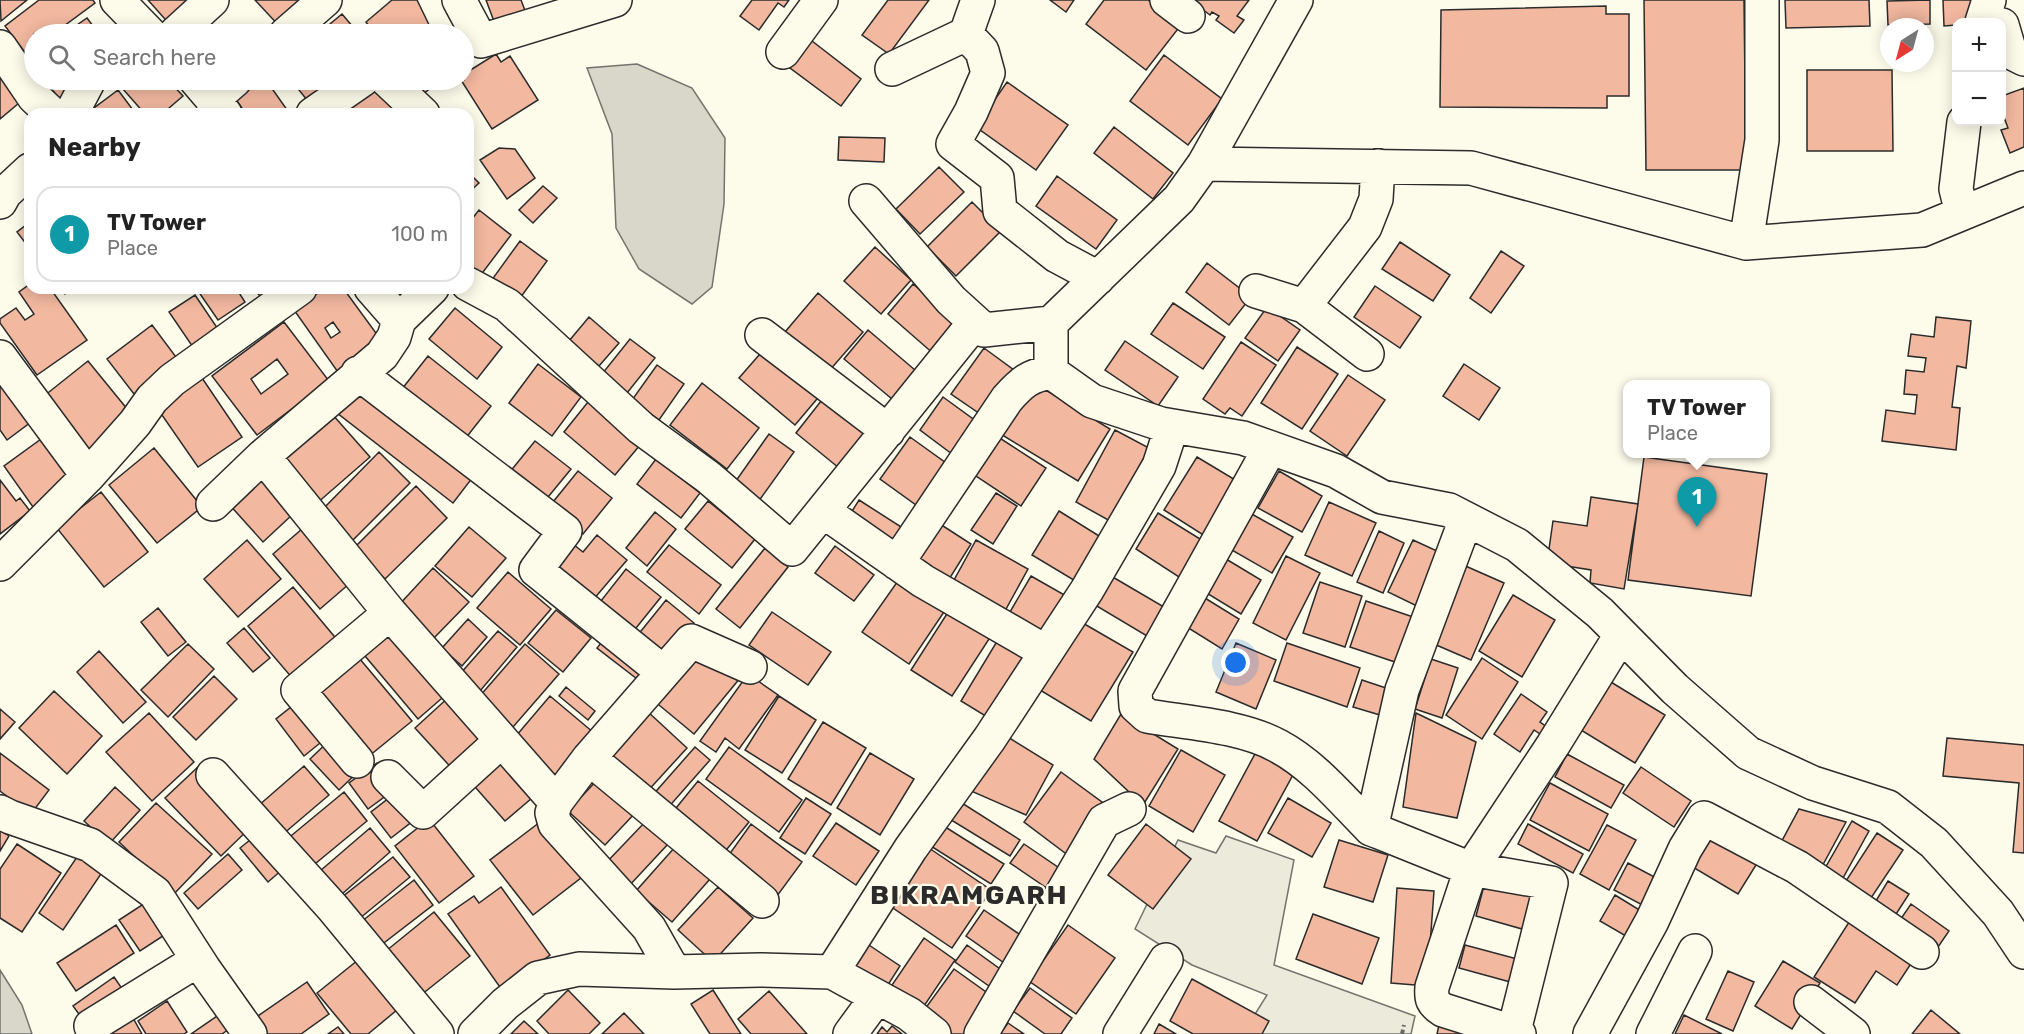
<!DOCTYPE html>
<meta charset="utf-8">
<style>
:root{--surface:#fff;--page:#f6f6f6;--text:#222;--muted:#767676;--line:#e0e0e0;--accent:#c62828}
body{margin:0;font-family:Rubik,sans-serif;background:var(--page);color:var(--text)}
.controls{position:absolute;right:18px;top:18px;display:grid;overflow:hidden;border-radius:12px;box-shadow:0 3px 15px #0003}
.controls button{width:54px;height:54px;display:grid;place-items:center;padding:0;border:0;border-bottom:2px solid var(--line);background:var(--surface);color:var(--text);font:30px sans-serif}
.compass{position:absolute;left:1880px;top:18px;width:54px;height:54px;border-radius:50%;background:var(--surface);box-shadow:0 3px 15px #0003;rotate:216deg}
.you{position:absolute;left:1236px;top:663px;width:21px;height:21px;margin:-15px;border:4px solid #fff;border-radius:50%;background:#1a73e8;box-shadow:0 0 0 9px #1a73e833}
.badge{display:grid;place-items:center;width:39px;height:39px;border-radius:50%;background:var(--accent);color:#fff;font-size:20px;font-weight:700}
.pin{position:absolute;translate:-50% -50px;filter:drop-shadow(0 2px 3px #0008)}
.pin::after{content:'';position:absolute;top:32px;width:21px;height:18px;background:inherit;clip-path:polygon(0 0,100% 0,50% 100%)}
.popup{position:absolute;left:1623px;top:380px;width:147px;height:78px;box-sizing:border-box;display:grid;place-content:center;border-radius:12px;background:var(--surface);filter:drop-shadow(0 2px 4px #0005);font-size:20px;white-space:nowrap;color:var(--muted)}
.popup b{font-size:22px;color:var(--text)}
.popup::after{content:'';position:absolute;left:50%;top:100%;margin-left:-12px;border:12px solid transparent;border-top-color:var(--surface)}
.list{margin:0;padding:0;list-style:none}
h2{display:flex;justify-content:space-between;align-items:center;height:78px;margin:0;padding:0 24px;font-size:26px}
h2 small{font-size:20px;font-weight:400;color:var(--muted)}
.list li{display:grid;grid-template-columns:39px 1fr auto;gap:18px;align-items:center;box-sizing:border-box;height:96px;margin:0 12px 12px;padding:0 12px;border:2px solid var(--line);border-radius:18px}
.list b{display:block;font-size:22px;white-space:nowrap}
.list p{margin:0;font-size:20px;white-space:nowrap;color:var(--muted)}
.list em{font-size:20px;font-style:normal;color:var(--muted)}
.icon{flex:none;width:33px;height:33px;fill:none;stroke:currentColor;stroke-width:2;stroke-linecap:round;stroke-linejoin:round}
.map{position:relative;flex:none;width:2024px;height:1034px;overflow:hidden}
.search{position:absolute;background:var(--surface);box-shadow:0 3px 15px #0003;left:24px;top:24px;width:450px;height:66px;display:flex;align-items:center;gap:15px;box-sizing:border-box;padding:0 21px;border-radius:33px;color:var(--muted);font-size:22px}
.panel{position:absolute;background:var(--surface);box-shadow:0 3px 15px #0003;left:24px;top:108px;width:450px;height:186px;border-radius:18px}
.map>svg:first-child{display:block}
</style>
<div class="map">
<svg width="2024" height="1034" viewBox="0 0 2024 1034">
<rect width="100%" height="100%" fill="#fdfbea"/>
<path fill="#ecebdb" stroke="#74746e" stroke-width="1.5" d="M1226,836L1294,860L1274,965L1415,1016L1411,1034H1259L1247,1027L1267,995L1192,965L1135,929L1178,840L1216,853Z"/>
<path fill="#d8d7c9" stroke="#74746e" stroke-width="1.5" d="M637,64L692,88L725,138L724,204L712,287L692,304L639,269L616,228L612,134L587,68Z
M0,970L22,1005L32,1034H0Z"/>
<path fill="#f2b8a0" stroke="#2b2b2b" stroke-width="1.5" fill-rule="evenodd" d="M0,0H27L1,21Z
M39,0H93L95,3L53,34H34V49L27,55L5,26Z
M148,0H202L172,27Z
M255,0H313L282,29Z
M392,0H417L433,33L430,34H375L366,22Z
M486,0H521L526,13L495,24Z
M752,0H789L784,7L778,3L759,30L740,16Z
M888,0H929L889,54L862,35Z
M1050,0H1074L1066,12Z
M1104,0H1148L1181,25L1146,70L1086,24Z
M1190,0H1249L1237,16L1244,20L1234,33L1216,20L1219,16L1212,12L1210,15Z
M1644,0H1744L1746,170H1646Z
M1785,0H1869L1870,26L1786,28Z
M1930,0V24L1888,25L1887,1Z
M1943,0H1979L1980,22H1956V25L1944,26Z
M1606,6V14H1629V96H1607V108L1440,107L1441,10Z
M342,14L359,34H318Z
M87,18L99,34H64Z
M803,34L861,79L841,106L782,62Z
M496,54L501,62L510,56L538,100L492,129L461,80H464V74Z
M1164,55L1222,99L1188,145L1130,101Z
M1807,70H1892L1893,151H1807Z
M0,71L25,98L0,119Z
M45,80H82L60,100Z
M115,80H168L183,96L162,114H145Z
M261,80H266L290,114H246L235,98Z
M291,80H339L329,94L323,87L307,100Z
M368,80L404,114H339Z
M406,80H440L421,96Z
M1007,82L1068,125L1036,170L976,127Z
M2024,88V147L2010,153L2001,130L2008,128L2002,112V96Z
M118,90L136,114H99L94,108Z
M1114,127L1173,173L1153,199L1094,153Z
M839,137L885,138L884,162L838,160Z
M499,148L515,149L535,178L507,199L480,160Z
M939,167L964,192L920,234L896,209Z
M468,172L479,183L468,193Z
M1057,176L1117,220L1096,249L1036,206Z
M543,186L557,198L533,223L519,210Z
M972,202L1001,231L956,276L927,247Z
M479,210L511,235L477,280L468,273V224Z
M30,222V249L17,232Z
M520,241L547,261L518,301L491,281Z
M1400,242L1450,275L1433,301L1382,269Z
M875,247L911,280L881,314L844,281Z
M1501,251L1524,266L1491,313L1470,298Z
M1207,263L1251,297L1229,325L1186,292Z
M30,284V288H50L87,340L37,375L0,323V319L16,308L25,320L34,314L19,292Z
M913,284L961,325L935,355L888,314Z
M1375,286L1421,317L1400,348L1354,317Z
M60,288H73L65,294Z
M196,288H236L245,302L218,320Z
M253,288H284L266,303Z
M325,288H343L384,344L340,375L294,310ZM333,322L340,332L331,338L325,328Z
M818,293L863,332L829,371L785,332Z
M195,295L222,335L197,353L169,312Z
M1173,303L1225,337L1203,369L1151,334Z
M1267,307L1300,330L1278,361L1245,338Z
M455,308L502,347L477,379L429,339Z
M589,317L619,343L599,366L569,341Z
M1936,317L1971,321L1966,368L1957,366L1952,407L1960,408L1956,450L1882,441L1886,410L1915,414L1917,395L1904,394L1906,370L1924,372L1926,358L1908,356L1911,334L1934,337Z
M284,322L329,381L257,435L212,376ZM277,359L288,374L261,394L251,379Z
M152,325L179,361L134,394L107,359Z
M868,330L922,376L898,404L844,359Z
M630,339L655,358L627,393L602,374Z
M1125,341L1178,377L1158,406L1105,370Z
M1241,342L1276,365L1242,416L1230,408L1225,414L1203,399Z
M767,346L822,393L795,425L739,378Z
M1297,347L1338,374L1302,429L1261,403Z
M984,348L1018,373L986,418L951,394Z
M428,356L491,406L465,439L402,389Z
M88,361L132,415L87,451L44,396Z
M0,363L39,416L7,440L0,430Z
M538,364L581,397L552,436L509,403Z
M1464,364L1500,388L1479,420L1443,396Z
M657,365L684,384L659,420L632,400Z
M200,375L242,437L198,467L155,405Z
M1348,375L1385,400L1347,456L1310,431Z
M1031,381L1110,429L1078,481L999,433Z
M352,382L473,477L453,503L332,409Z
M702,383L759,428L727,469L670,425Z
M825,396L874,435L844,472L796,433Z
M943,397L980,424L956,457L920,430Z
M588,402L640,445L615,475L564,432Z
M332,414L370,457L316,504L279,460Z
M1115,430L1149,448L1110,521L1076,502Z
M48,434L78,475L33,507L4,466Z
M769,434L794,452L758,502L733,485Z
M995,435L1046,468L1021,506L970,472Z
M910,437L953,468L923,510L880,479Z
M535,441L571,469L544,502L509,473Z
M154,448L202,507L157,543L109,485Z
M379,452L410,483L351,542L320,512Z
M1197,457L1242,484L1208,538L1164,510Z
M1644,457L1767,474L1751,596L1628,580Z
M656,459L700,493L681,518L637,484Z
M578,471L612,498L583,534L549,507Z
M1279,471L1322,496L1302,532L1258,508Z
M257,475L293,514L263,542L227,502Z
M0,480L16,501L20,498L30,511L0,534Z
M416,486L447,518L385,579L354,548Z
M101,492L148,552L104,587L56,527Z
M996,493L1017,506L993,544L971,530Z
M1591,497L1638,504L1624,589L1590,583L1591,570L1547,563L1553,521L1587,526Z
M859,500L909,532L893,556L844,524Z
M708,501L755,539L732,568L685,529Z
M1329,502L1376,523L1352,576L1305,555Z
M1059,511L1104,539L1077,582L1032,555Z
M655,512L676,529L647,566L626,548Z
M1158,513L1205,542L1182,579L1136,549Z
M1250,513L1293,537L1272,573L1230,549Z
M940,524L971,544L943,589L911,568Z
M469,527L506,558L472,597L435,566Z
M302,529L349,584L320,609L273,554Z
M1379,531L1404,543L1383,593L1357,582Z
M597,535L627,560L587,607L544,571L569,541L583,552Z
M247,540L281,579L238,617L204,579Z
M976,540L1028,569L1000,620L948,591Z
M1413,540L1448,556L1423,609L1388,592Z
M669,545L721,585L699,614L647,572Z
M835,546L874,575L854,601L815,573Z
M765,548L788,567L740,628L716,609Z
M1221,556L1261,580L1241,614L1200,589Z
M1286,556L1320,573L1286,640L1253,623Z
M1461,564L1504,583L1471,660L1427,641Z
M433,568L469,602L433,639L398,606Z
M626,569L661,597L628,638L593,611Z
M508,572L551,609L520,645L477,608Z
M1031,576L1068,597L1044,638L1007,617Z
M1111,576L1164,607L1147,636L1095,605Z
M900,578L946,609L909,664L862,632Z
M1320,582L1362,596L1345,647L1303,633Z
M293,587L344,648L299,686L248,626Z
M1200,595L1239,619L1222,649L1182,624Z
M1513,595L1555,620L1522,677L1479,651Z
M666,600L694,623L661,664L633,641Z
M1366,601L1422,620L1407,666L1350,647Z
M158,608L186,642L168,656L141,622Z
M950,609L991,636L952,696L911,670Z
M556,610L591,638L563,672L528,643Z
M772,612L831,652L808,685L749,645Z
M468,619L487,637L462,666L442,648Z
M1081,622L1133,652L1091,721L1040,690Z
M391,624L449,692L418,719L360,650Z
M244,628L270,658L253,672L227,643Z
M498,631L517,647L480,691L460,674Z
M608,634L652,669L641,682L597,648Z
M999,638L1035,660L997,723L961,701Z
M1236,643L1276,660L1256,709L1216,692Z
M1287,643L1360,668L1347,707L1274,681Z
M188,644L214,669L168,717L141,690Z
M525,644L559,674L513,727L479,697Z
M99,651L146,702L123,723L77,672Z
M354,652L412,721L363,761L306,691Z
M694,654L745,672L694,734L653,700Z
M1482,658L1518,682L1482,739L1446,715Z
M1431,659L1458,668L1442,718L1415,709Z
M748,674L778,695L739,749L725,738L716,752L700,741Z
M214,676L237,699L196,740L173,717Z
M1601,676L1665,715L1635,763L1571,724Z
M1362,680L1398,692L1390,718L1353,707Z
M566,687L595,711L588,720L559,696Z
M54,691L102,736L67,774L19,728Z
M1521,694L1547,712L1540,722L1557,734L1552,742L1534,730L1520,752L1494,734Z
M450,696L492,743L457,774L415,728Z
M550,696L600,738L559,784L516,736Z
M779,696L816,720L782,773L745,750Z
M301,699L330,735L304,756L276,719Z
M0,709L15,722L0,739Z
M647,711L687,748L645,794L604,757Z
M149,713L194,762L152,801L106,752Z
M1416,713L1476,742L1457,818L1403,807Z
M1121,714L1178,749L1143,805L1094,759Z
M823,722L866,748L831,805L788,779Z
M1003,734L1053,765L1026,815L971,791Z
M332,738L361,769L339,790L310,759Z
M1947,738L2024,745V853L2013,852L2019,783L1943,776Z
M695,747L710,760L666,810L651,797Z
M729,747L802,800L779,832L706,779Z
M1181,750L1225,775L1193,832L1149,806Z
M502,751L539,792L505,821L469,780Z
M1256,752L1294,773L1257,841L1219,821Z
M0,753L49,790L31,814L0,791Z
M870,753L914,779L880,835L837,808Z
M1567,754L1624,785L1611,808L1555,777Z
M377,763L395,789L368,809L349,783Z
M200,765L255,823L221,856L165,798Z
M304,766L329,795L282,835L258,806Z
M1641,767L1691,801L1674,827L1623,793Z
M1061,772L1106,805L1069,856L1024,822Z
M600,777L637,811L605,845L568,811Z
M698,781L749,822L723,854L672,813Z
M1550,783L1608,814L1589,851L1530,820Z
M115,787L140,810L109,844L84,821Z
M398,791L418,817L391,838L371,812Z
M344,792L367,821L310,868L286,840Z
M806,798L831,814L805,854L780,838Z
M954,798L1020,840L1010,856L943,815Z
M1288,798L1331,823L1312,857L1268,833Z
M156,803L212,854L174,894L119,842Z
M1799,809L1846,822L1819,872L1777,850Z
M429,819L474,876L439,903L395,846Z
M544,819L586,874L533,915L490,860Z
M646,821L669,843L628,887L604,865Z
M1852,821L1869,831L1838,887L1820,877Z
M836,823L879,851L856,885L813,856Z
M939,823L1004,864L991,884L926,843Z
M751,824L802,862L777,896L726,859Z
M1146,824L1191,859L1153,909L1108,875Z
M1528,824L1583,854L1573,873L1518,844Z
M1607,825L1636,840L1609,890L1580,874Z
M370,828L390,852L334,901L313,877Z
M1713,828L1761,857L1738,894L1691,866Z
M0,830L9,836L0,851Z
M1877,833L1903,850L1869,901L1844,884Z
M255,836L283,869L268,882L240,848Z
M1339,840L1388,855L1373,902L1324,887Z
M17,844L61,873L22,932L0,918V869Z
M1024,844L1068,874L1054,893L1010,863Z
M675,847L710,879L672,922L636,891Z
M929,848L991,890L952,948L890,906Z
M79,854L103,871L63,930L39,913Z
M228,854L242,870L198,909L184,893Z
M393,857L410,877L354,923L337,901Z
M1628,863L1662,881L1648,908L1614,890Z
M1486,878L1539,893L1529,931L1476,916Z
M414,880L433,905L376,949L357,925Z
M1888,881L1909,894L1891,922L1871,909Z
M501,887L550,955L502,990L448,914L474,896L479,903Z
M718,887L753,918L713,962L678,930Z
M1397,888L1434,891L1427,986L1391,983Z
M1615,895L1646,914L1631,939L1600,921Z
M145,903L166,934L140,951L119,920Z
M1911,904L1949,931L1936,950L1898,923Z
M984,910L1025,938L1007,965L966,936Z
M434,912L470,956L416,999L381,955Z
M1313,914L1379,938L1362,984L1296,959Z
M1851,919L1914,959L1897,985L1876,971L1855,1003L1814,977Z
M116,925L134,953L76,991L57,963Z
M1068,925L1115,958L1076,1014L1029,981Z
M924,938L955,960L922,1009L890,988Z
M860,939L900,966L886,988L846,962Z
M967,945L1007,974L996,991L955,962Z
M1465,945L1521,960L1514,983L1459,968Z
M363,956L403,1005L368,1034H351L317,993Z
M1783,961L1820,983L1792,1029L1755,1006Z
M954,969L993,997L966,1034H951L922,1013Z
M1728,971L1754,982L1733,1031L1706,1019Z
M114,977L125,993L84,1021L73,1006Z
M1192,979L1269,1021L1262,1034H1193L1170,1021Z
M307,982L329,1014L301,1034H266L255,1018Z
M1030,988L1072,1018L1061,1034H1045L1013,1011Z
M568,990L600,1023L589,1034H549L537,1021Z
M713,990L741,1034H710L691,1004Z
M769,991L807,1034H751L738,1019Z
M167,1001L187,1032L184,1034H146L138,1021Z
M1931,1010L1960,1034H1912Z
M624,1013L644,1034H602Z
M220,1014L229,1029L222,1034H191Z
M1684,1015L1722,1034H1675Z
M1441,1016L1496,1034H1437Z
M133,1018L142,1034H106Z
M524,1021L538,1034H511Z
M1008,1023L1024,1034H1000Z
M1159,1024L1176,1034H1154Z
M892,1026L902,1034H877L882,1027L887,1032Z
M338,1027L344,1034H328Z"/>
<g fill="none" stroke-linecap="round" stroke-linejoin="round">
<defs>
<path id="minor" d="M117,0L150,34
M459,0L481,41L615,0
M1167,0L1188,16
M1982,22L1989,0
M2002,25L2010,52L2024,59
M175,34L212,0
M286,34L325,0
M966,34L982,51L988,73L971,112L953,144L997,178L1000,211L1057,256L1098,278
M0,47L34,97L52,114
M783,52L821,0
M892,69L966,34L978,0
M196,80L225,114
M387,80L423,114
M212,100L235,80
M71,114L89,80
M313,114L362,80
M1204,164L1471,168L1746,243L1922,230L2024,188
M866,201L951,300L984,330L1051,323L1179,199L1204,164L1296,0
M0,202L5,193L30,170
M1962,213L1956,189L1964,122
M1746,243L1762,140V0
M468,284L507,305L641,428L708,477L792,549L975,322
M371,288L399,320
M1256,291L1304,306L1367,354
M1304,306L1365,227L1376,199L1378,166
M1051,323V372L1092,401L1161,424L1243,438L1336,471L1382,497L1449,510L1517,545L1600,613L1675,689L1748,753L1813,783L1888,807L1934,843L1998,913L2024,952
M762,335L888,431
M0,357L88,476L135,423L152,399L172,380L300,288
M358,373L565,531L536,570L663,672
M1270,448L1135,691L1136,706L1147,716C1188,723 1242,726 1278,746C1314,765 1343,801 1371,829L1379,832L1471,869L1551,883L1514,1031
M263,456L390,613L556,802
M213,504L263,456L382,355L394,337L399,320L432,288
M823,511L923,581L1034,645L1049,648
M897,563L1007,399C1022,382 1029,376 1051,372
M0,564L88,476
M589,758L762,901
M357,761L298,690L390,613
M213,775L333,908L437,1034
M388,777L423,812L501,741
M0,812L10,817L90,845L155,893L204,969L250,1034
M1371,829L1402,690L1466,519
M674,972L649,928L555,824L552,813L556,802L589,758L691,641L750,667
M832,972L911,848L990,738L1087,590L1159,466L1172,426
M1811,1002L1853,1034
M91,1026L198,960
M475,1034L505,1004L538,978L579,969L674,972L760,970L832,972L909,1014L934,1034
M850,1034L877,997
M981,1034L1104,821L1129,809
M1120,1034L1166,960
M1519,1034L1443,1010C1432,1003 1431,999 1432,987L1471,869L1553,745L1621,635
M1590,1034L1652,921L1685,849L1704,818L1797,867L1922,952
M1653,1034L1695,951"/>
</defs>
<use href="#minor" stroke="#2b2b2b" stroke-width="36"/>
<path stroke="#6a6964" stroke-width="4" stroke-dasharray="4.5 3" stroke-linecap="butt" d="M1402,1034L1404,1025"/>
<use href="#minor" stroke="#fdfbea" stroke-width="33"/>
</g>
<g text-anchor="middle" stroke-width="4.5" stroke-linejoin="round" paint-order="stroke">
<g font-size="27" font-weight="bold" letter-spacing="1.5" fill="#2b2b2b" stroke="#fdfbea">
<text x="969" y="904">BIKRAMGARH</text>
</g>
</g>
</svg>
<div class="controls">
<button>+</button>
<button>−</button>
</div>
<svg class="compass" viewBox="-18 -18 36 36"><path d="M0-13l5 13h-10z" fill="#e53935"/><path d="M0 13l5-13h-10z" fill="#767676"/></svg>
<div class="you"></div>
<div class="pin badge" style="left:1697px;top:527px;background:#0f9aa8">1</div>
<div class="popup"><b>TV Tower</b>Place</div>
<div class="search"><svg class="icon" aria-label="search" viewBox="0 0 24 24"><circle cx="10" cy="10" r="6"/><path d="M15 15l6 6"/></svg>Search here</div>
<section class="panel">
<h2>Nearby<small></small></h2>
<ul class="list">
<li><span class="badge" style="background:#0f9aa8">1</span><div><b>TV Tower</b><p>Place</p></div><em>100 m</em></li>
</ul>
</section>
</div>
